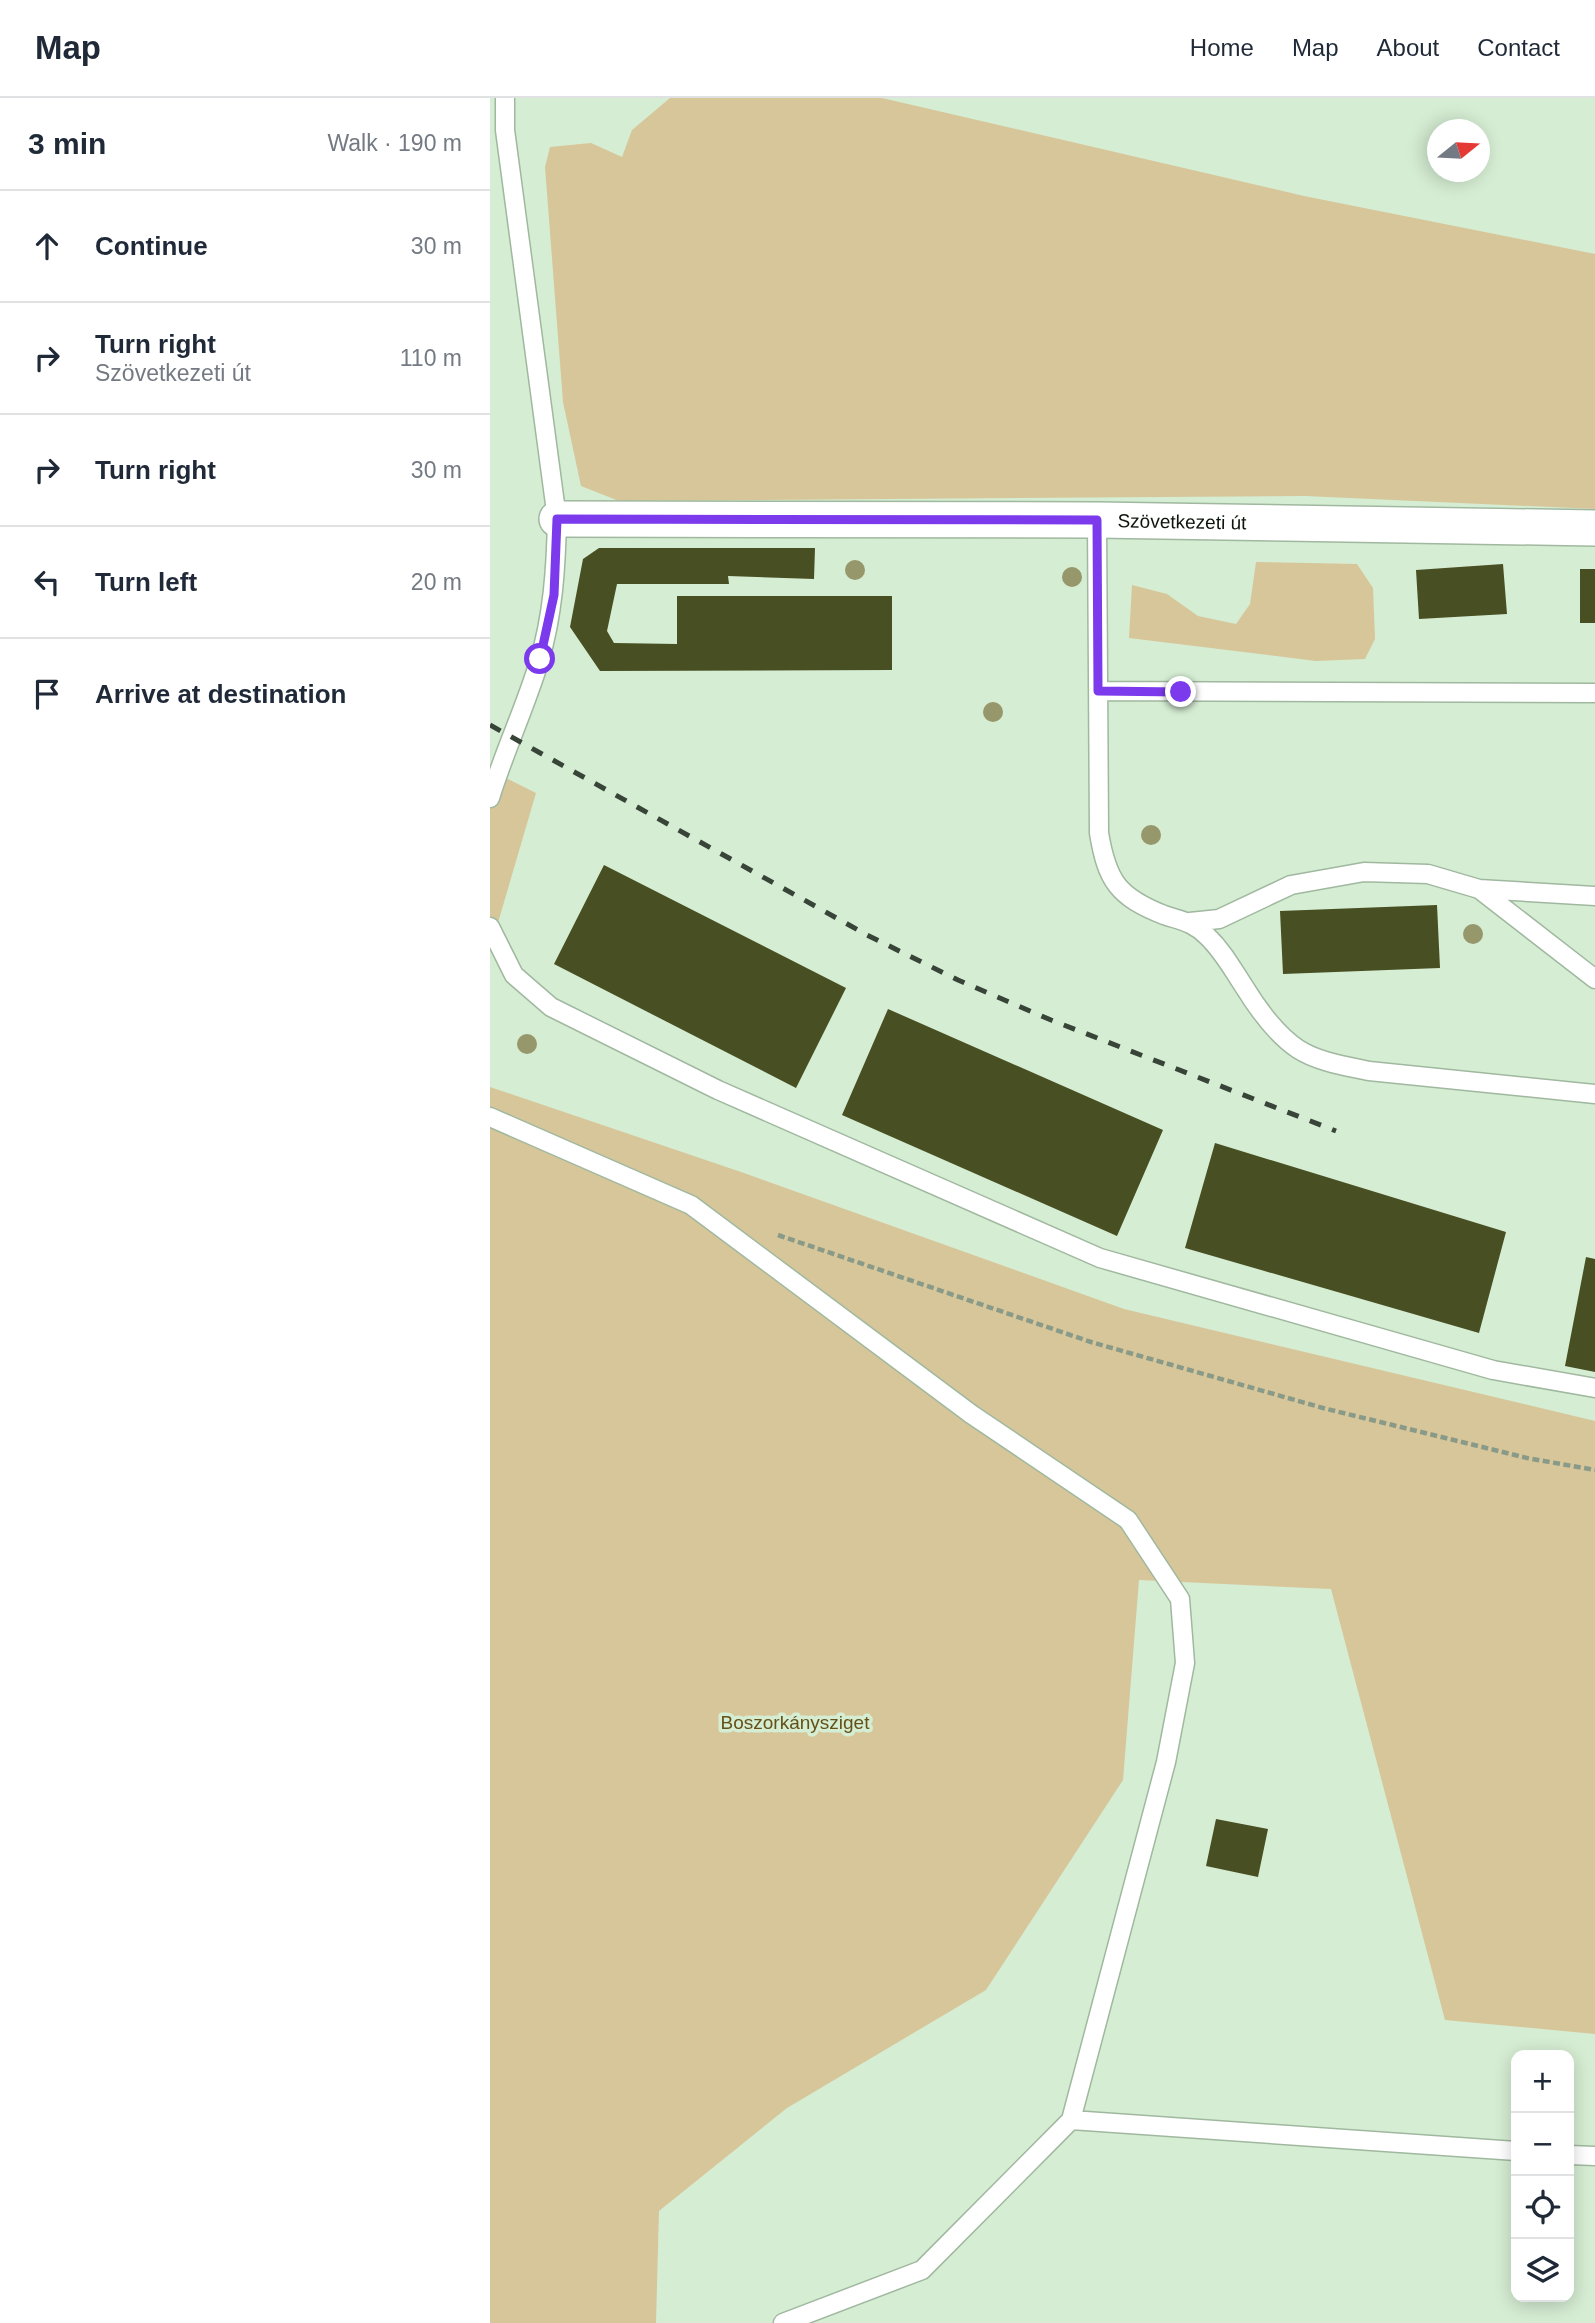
<!DOCTYPE html>
<meta charset="utf-8">
<style>
:root{--surface:#fff;--page:#f6f6f7;--text:#1f2937;--muted:#747a83;--line:#e0e1e3}
body{margin:0;font-family:Helvetica,sans-serif;background:var(--page);color:var(--text)}
.controls{position:absolute;right:21px;bottom:21px;display:grid;overflow:hidden;border-radius:14px;box-shadow:0 4px 18px #0003}
.controls button{width:63px;height:63px;display:grid;place-items:center;padding:0;border:0;border-bottom:2px solid var(--line);background:var(--surface);color:var(--text);font:35px sans-serif}
.compass{position:absolute;left:937px;top:21px;width:63px;height:63px;border-radius:50%;background:var(--surface);box-shadow:0 4px 18px #0003;rotate:72deg}
.stop{position:absolute;width:21px;height:21px;margin:-16px;border:5px solid #7c3aed;border-radius:50%;background:#fff}
.stop.end{background:#7c3aed;border-color:#fff;box-shadow:0 2px 7px #0008}
.list{margin:0;padding:0;list-style:none}
h2{display:flex;justify-content:space-between;align-items:center;height:91px;margin:0;padding:0 28px;font-size:30px}
h2 small{font-size:23px;font-weight:400;color:var(--muted)}
.list li{display:grid;grid-template-columns:46px 1fr auto;gap:21px;align-items:center;box-sizing:border-box;height:112px;padding:0 28px;border-top:2px solid var(--line)}
.list b{display:block;font-size:26px;white-space:nowrap}
.list p{margin:0;font-size:23px;white-space:nowrap;color:var(--muted)}
.list em{font-size:23px;font-style:normal;color:var(--muted)}
.icon{flex:none;width:38px;height:38px;fill:none;stroke:currentColor;stroke-width:2;stroke-linecap:round;stroke-linejoin:round}
.map{position:relative;flex:none;width:1105px;height:2225px;overflow:hidden}
header{display:flex;align-items:center;gap:42px;box-sizing:border-box;height:98px;padding:0 35px;background:var(--surface);border-bottom:2px solid var(--line)}
header strong{font-size:33px}
nav{display:flex;gap:38px;margin-inline-start:auto;font-size:24px}
main{display:flex}
aside{flex:1;background:var(--surface)}
.map>svg:first-child{display:block}
</style>
<header>
<strong>Map</strong>
<nav><a>Home</a><a>Map</a><a>About</a><a>Contact</a></nav>
</header>
<main>
<aside>
<h2>3 min<small>Walk · 190 m</small></h2>
<ul class="list">
<li><svg class="icon" aria-label="ahead" viewBox="0 0 24 24"><path d="M12 20V5M6 11l6-6 6 6"/></svg><div><b>Continue</b></div><em>30 m</em></li>
<li><svg class="icon" aria-label="right" viewBox="0 0 24 24"><path d="M7 20v-9h11M14 6l5 5-5 5"/></svg><div><b>Turn right</b><p>Szövetkezeti út</p></div><em>110 m</em></li>
<li><svg class="icon" aria-label="right" viewBox="0 0 24 24"><path d="M7 20v-9h11M14 6l5 5-5 5"/></svg><div><b>Turn right</b></div><em>30 m</em></li>
<li><svg class="icon" aria-label="left" viewBox="0 0 24 24"><path d="M17 20v-9H6M10 6l-5 5 5 5"/></svg><div><b>Turn left</b></div><em>20 m</em></li>
<li><svg class="icon" aria-label="arrive" viewBox="0 0 24 24"><path d="M6 21V4h12l-3 4 3 4H6"/></svg><div><b>Arrive at destination</b></div></li>
</ul>
</aside>
<div class="map">
<svg width="1105" height="2225" viewBox="0 0 1105 2225">
<rect width="100%" height="100%" fill="#d5edd3"/>
<path fill="#d7c69a" d="M180,0H392L814,98L1105,156V411L815,398L129,403L91,388L73,304L55,69L60,49L101,45L132,59L142,32Z
M766,464L867,466L883,490L885,541L875,561L826,563L639,540L642,487L677,496L708,518L746,526L760,506Z
M0,672L46,695L0,852Z
M0,989L254,1075L634,1211L1105,1323V1936L955,1922L841,1491L649,1482L633,1682L496,1892L297,2010L169,2113L166,2225H0Z"/>
<path fill="#484f22" d="M109,450H325L324,481L238,478L239,486H127L117,533L124,545L187,546V498H402V572L110,573L80,529L93,461Z
M1013,466L1017,516L929,521L926,472Z
M1090,471H1105V525H1090Z
M114,767L356,890L306,990L64,866Z
M947,807L950,870L793,876L790,813Z
M398,911L673,1032L627,1138L352,1017Z
M725,1045L1016,1134L989,1235L695,1150Z
M1096,1159L1105,1161V1274L1075,1268Z
M726,1721L778,1731L768,1779L716,1768Z"/>
<g fill="none" stroke-linecap="round" stroke-linejoin="round">
<defs>
<path id="lane" d="M607,422L609,735C617,783 628,799 674,817C692,823 703,824 717,838C733,853 743,872 755,890C768,911 787,937 808,951C828,964 856,968 879,973L1105,996
M608,593L1105,595
M0,700C14,654 35,610 49,564C63,517 66,470 67,421L15,32V0
M989,791L1105,881
M700,824L729,821L801,787L874,774L938,776L989,791L1105,798
M0,829L24,877L61,909L228,992L610,1160L1003,1272L1105,1290
M0,1019L201,1107L481,1316L638,1422L690,1501L695,1565L676,1664L581,2022L432,2172L293,2225
M581,2022L1026,2053
M1079,2057L1105,2058"/>
<g id="street">
<path id="s1" d="M67,421L607,422L1105,430"/>
</g>
</defs>
<use href="#lane" stroke="#a0b89f" stroke-width="21"/>
<use href="#street" stroke="#a0b89f" stroke-width="38"/>
<path stroke="#899b88" stroke-width="4.5" stroke-dasharray="7 3.5" stroke-linecap="butt" d="M288,1137L601,1244L833,1310L1037,1360L1105,1372"/>
<use href="#lane" stroke="#fff" stroke-width="18"/>
<use href="#street" stroke="#fff" stroke-width="35"/>
<path stroke="#384438" stroke-width="5" stroke-dasharray="12 12" stroke-linecap="butt" d="M0,627L377,837L468,882L561,922L846,1033"/>
</g>
<g fill="#97976c">
<circle cx="365" cy="472" r="10"/>
<circle cx="582" cy="479" r="10"/>
<circle cx="503" cy="614" r="10"/>
<circle cx="661" cy="737" r="10"/>
<circle cx="983" cy="836" r="10"/>
<circle cx="37" cy="946" r="10"/>
</g>
<g fill="none" stroke-linecap="round" stroke-linejoin="round">
<path stroke="#7c3aed" stroke-width="9" d="M50,561L64,497L67,421L607,422L608,593L691,594"/>
</g>
<g text-anchor="middle" stroke-width="7" stroke-linejoin="round" paint-order="stroke">
<g font-size="19" fill="#0c150c" stroke="#d5edd3">
<text dy="7" stroke="none"><textPath href="#s1" startOffset="625">Szövetkezeti út</textPath></text>
</g>
<g font-size="19" fill="#655118" stroke="#d5edd3">
<text x="305" y="1631">Boszorkánysziget</text>
</g>
</g>
</svg>
<div class="controls">
<button>+</button>
<button>−</button>
<button><svg class="icon" aria-label="locate" viewBox="0 0 24 24"><circle cx="12" cy="12" r="6"/><path d="M12 2v4M12 18v4M2 12h4M18 12h4"/></svg></button>
<button><svg class="icon" aria-label="layers" viewBox="0 0 24 24"><path d="M12 4l9 5-9 5-9-5zM3 14l9 5 9-5"/></svg></button>
</div>
<svg class="compass" viewBox="-18 -18 36 36"><path d="M0-13l5 13h-10z" fill="#e53935"/><path d="M0 13l5-13h-10z" fill="#747a83"/></svg>
<div class="stop" style="left:50px;top:561px"></div>
<div class="stop end" style="left:691px;top:594px"></div>
</div>
</main>
